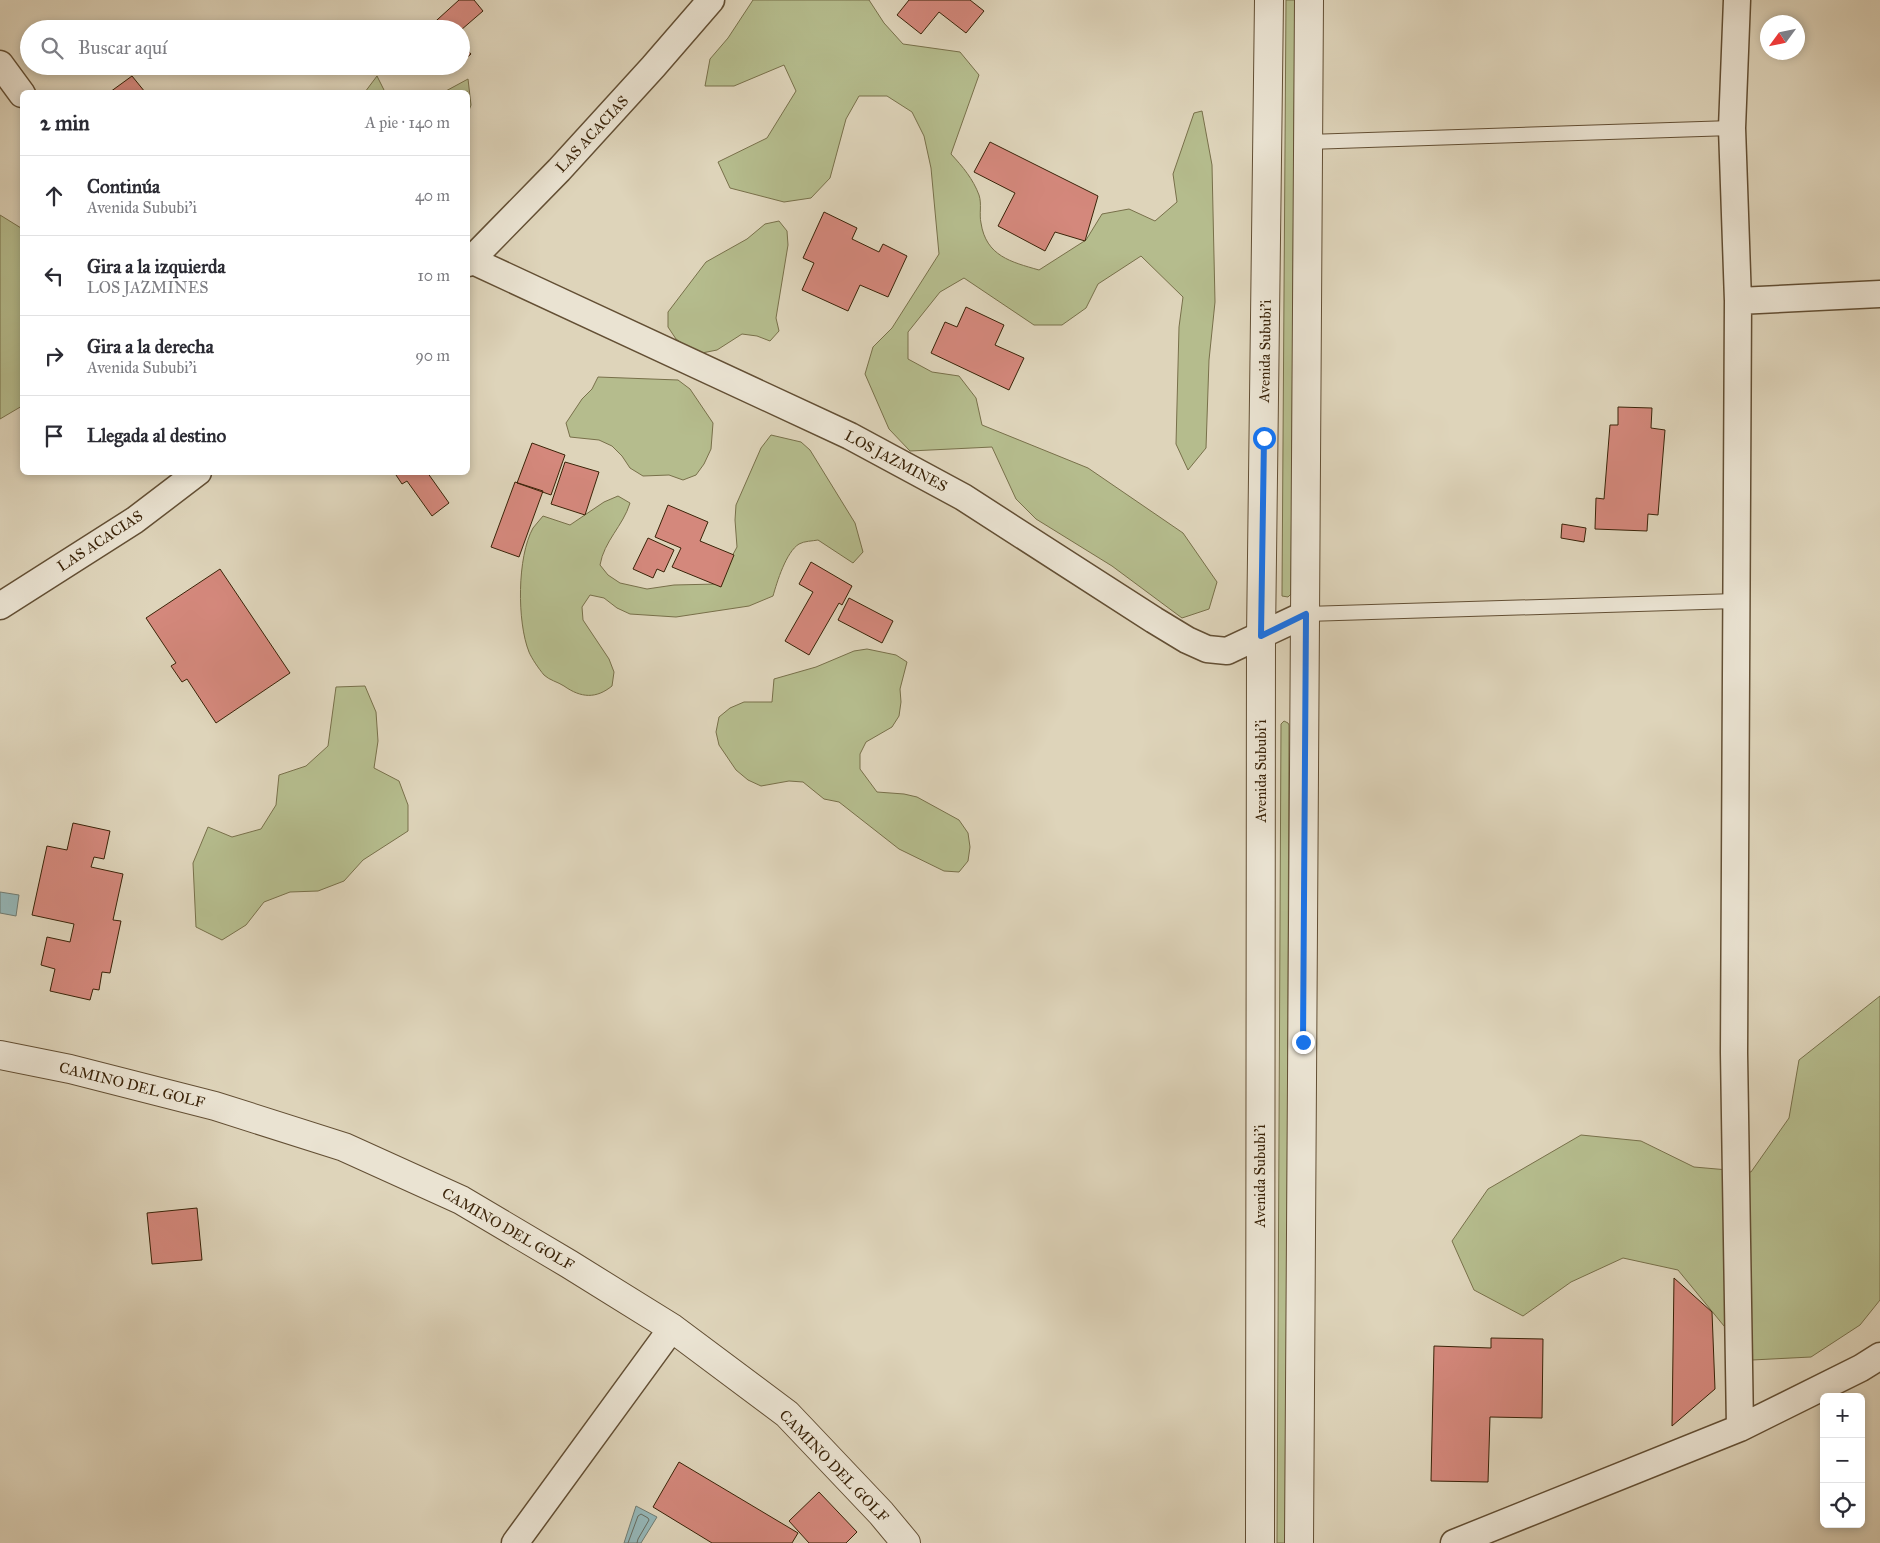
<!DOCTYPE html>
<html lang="es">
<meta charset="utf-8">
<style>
:root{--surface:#fff;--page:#f7f7f7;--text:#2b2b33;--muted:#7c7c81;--line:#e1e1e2}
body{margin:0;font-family:"IM FELL Great Primer",serif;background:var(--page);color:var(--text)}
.controls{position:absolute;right:15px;bottom:15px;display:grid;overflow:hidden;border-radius:8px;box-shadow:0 2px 8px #0003}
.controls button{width:45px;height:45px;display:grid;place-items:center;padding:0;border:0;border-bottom:1px solid var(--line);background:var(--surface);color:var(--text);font:25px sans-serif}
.compass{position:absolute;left:1760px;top:15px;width:45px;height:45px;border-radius:50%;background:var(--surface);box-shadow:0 2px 8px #0003;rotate:237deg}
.stop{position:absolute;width:15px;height:15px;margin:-11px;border:4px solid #1a73e8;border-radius:50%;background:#fff}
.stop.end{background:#1a73e8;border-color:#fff;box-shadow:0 1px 5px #0008}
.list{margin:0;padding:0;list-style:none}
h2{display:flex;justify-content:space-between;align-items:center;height:65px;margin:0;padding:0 20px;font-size:21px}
h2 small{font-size:16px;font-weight:400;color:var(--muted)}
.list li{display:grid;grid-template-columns:32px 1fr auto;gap:15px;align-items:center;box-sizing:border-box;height:80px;padding:0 20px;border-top:1px solid var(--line)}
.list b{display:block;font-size:19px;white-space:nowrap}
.list p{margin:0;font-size:16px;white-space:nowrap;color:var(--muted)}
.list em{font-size:16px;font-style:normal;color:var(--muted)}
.icon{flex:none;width:28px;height:28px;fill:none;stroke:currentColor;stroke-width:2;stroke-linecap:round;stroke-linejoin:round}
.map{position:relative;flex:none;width:1880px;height:1543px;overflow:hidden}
.search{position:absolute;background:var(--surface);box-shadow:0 2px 8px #0003;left:20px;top:20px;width:450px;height:55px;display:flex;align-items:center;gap:12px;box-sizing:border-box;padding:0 18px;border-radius:28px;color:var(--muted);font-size:19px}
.panel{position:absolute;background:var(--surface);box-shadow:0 2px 8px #0003;left:20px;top:90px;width:450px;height:385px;border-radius:8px}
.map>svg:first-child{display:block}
</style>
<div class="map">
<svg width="1880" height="1543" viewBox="0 0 1880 1543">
<rect width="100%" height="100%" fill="#ded4ba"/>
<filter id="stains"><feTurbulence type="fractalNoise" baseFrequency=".004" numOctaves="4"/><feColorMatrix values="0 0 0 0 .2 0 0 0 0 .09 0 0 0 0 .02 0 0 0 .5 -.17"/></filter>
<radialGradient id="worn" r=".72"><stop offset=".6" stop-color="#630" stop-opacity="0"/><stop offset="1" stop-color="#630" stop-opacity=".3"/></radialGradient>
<path fill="#b5bc8d" stroke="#78704a" d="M753,0H869L884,23L903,44L960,52L979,75L951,154C963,167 973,179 979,195C982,204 979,214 981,223C986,256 1011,262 1039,270L1086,240L1102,214L1129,209L1155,221L1177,202L1173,174L1194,113L1202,111L1212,165L1215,302L1209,360L1206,448L1188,470L1176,444L1179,327L1183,297L1141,256L1098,284L1086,308L1062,325H1034L964,278L940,292L908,332V359L932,372L959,376L976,398L982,425L1088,468L1183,533L1217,582L1209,609L1182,618L1112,566L1036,519L1016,499L992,447L910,451L889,429L865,374L873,347L892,328L939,254L931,168L924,136L912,112L887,96H859L846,119L830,178L811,198L784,202L730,188L718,162L767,138L796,91L784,65L734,86H705L710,59L728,38Z
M1286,0H1295L1291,594L1288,597L1282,596V594Z
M377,76L385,92H365Z
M468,79L471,105L468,113V92H444Z
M0,215L21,228L22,231V406L0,419Z
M779,221L787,231L788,245L776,318L779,331L770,341L757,336L742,334L717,350L702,353L689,348L676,339L668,327V312L706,262L747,239L765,224Z
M598,377L678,380L690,389L713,423L711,449L704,464L696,475L683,480L669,475L643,476L630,468L622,456L612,446L599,440L570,437L566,423L582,399L592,389Z
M771,435L801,442L810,450L855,523L863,552L853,563L818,540C813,541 804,541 799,544C786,552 777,582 773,596L749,606L676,617L630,614L617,608L604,598L590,595L582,607L583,620L609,659L614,672L612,686C596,699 581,698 564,686C558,682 549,680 544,675C539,669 532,659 529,652C517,622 517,557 533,528C536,524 540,520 543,516L570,525L604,502L618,496L630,503C623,526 604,541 600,565L608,575L620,583L647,589L674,585L717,584L737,547L735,520L736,505L761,448Z
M867,649L896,655L907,662L900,689L901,702L899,716L892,727L866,742L860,754V769L877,792L904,794L917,797L959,820L968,833L970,847L968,861L959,872L944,871L899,849L839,802L824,799L803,782L789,781L761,786L748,780L736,770L719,745L716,732L719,717L730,708L744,702H772L774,679L816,667L854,651Z
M365,686L376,712L378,741L374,768L399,781L408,805V831L363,860L344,881L318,891L290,892L264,902L246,925L222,940L196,927L193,863L208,827L232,837L261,829L276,805L279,775L306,766L328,746L336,687Z
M1284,721L1288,723L1289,725L1286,1543H1277L1281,724Z
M1880,996V1300L1860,1325L1811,1357L1752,1360L1678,1270L1623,1258L1571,1282L1523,1316L1474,1290L1452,1241L1488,1189L1581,1135L1641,1141L1694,1167L1751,1172L1789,1118L1799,1060Z"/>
<path fill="#95b7b8" stroke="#717c72" d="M0,892L19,895L16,916L0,913Z
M636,1506L657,1517L641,1543H624Z"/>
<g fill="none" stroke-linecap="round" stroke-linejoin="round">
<path stroke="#686d60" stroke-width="1" d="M628,1543L638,1516L641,1514L648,1518L649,1520L638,1539L637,1543"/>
</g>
<path fill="#d4887c" stroke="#3a2308" d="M459,0H474L483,11L461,30V29H427Z
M909,0H970L984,11L966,33L939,12L921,34L897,15Z
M461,43L471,54L461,63Z
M445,66H458L451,72Z
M132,76L145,92H110Z
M990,142L1098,196L1085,241L1055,232L1045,251L998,226L1015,193L974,172Z
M824,212L857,228L852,239L879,252L883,244L907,256L888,297L860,285L848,311L802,290L814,263L803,258Z
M966,307L1004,325L995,345L1024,358L1009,390L931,353L945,322L957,327Z
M1618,407L1652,408L1651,428L1665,430L1658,515L1648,514L1647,531L1595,529L1596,498L1604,499L1610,425H1618Z
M532,443L565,455L551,495L517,483Z
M565,462L599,472L585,515L551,504Z
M394,472H427L449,503L432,516L407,481L402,484Z
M515,482L543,491L519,557L491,547Z
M668,505L708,522L700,541L734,555L721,587L672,567L681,548L655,537Z
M1562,524L1586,528L1584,542L1561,538Z
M648,538L674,550L664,572L657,569L653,578L633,569Z
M811,562L852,586L842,605L839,603L809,655L785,641L813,592L799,584Z
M220,569L290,673L216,723L187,679L182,682L171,666L176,663L146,618Z
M849,598L893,621L882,643L838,620Z
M73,823L110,831L104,859L94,857L91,867L123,874L113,920L121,921L110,973L102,972L99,990L93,989L90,1000L50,991L55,969L41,965L47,937L70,942L74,924L32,915L47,846L67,850Z
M197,1208L202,1260L152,1264L147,1213Z
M1674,1278L1712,1312L1715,1389L1672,1426Z
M1491,1338L1543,1339L1542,1418L1490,1417L1488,1482L1431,1481L1434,1346L1491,1348Z
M679,1462L798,1533L792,1543H712L653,1507Z
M819,1492L857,1532L846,1543H809L789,1521Z"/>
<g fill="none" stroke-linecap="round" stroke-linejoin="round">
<defs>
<path id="service" d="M1308,142L1732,128
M1306,614L1736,601"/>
<path id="minor" d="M1737,0L1732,128L1738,301L1734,1053L1740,1428
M0,64L22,94
M471,260L850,436L963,497L1154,620L1187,640L1207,649L1227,651L1306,614
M468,263L559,170L653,67L711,0
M1738,301L1880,294
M0,606L135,520L198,472
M515,1543L672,1328
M1454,1543L1740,1428L1861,1368L1880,1356"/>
<path id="tertiary" d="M0,1055L70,1069L215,1106L344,1147L461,1200L569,1264L672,1328L787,1414L881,1513L906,1543
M1260,1543L1261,636L1269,0
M1299,1543L1309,0"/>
</defs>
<use href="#service" stroke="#634f34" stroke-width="16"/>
<use href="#minor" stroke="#634f34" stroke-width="29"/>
<use href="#tertiary" stroke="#634f34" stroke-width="30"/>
<use href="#service" stroke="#eae3d2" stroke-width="14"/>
<use href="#minor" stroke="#eae3d2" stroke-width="26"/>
<use href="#tertiary" stroke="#eae3d2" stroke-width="28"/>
</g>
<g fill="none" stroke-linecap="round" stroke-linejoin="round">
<path stroke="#1a73e8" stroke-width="6" d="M1264,438L1261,636L1306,614L1303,1042"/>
</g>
<g text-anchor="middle" stroke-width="5" stroke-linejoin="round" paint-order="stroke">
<g font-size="15" fill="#3a2308" stroke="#eae3d2">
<text transform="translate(592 134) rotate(-47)" y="5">LAS ACACIAS</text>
<text transform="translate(1265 351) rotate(-89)" y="5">Avenida Sububi'i</text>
<text transform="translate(896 461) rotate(28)" y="5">LOS JAZMINES</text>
<text transform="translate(100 541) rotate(-33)" y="5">LAS ACACIAS</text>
<text transform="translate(1261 771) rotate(-90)" y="5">Avenida Sububi'i</text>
<text transform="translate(132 1085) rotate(14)" y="5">CAMINO DEL GOLF</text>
<text transform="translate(1260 1176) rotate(-90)" y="5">Avenida Sububi'i</text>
<text transform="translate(508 1229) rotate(30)" y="5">CAMINO DEL GOLF</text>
<text transform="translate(834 1466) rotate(46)" y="5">CAMINO DEL GOLF</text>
</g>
</g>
<rect width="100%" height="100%" filter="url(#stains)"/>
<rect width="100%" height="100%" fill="url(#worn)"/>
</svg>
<div class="controls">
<button>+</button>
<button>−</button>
<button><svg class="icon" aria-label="locate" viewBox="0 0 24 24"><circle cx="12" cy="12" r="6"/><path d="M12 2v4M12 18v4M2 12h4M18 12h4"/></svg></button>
</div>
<svg class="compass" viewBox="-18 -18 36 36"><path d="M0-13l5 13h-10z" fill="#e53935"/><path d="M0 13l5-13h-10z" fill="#7c7c81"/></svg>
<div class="stop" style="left:1264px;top:438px"></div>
<div class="stop end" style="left:1303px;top:1042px"></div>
<div class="search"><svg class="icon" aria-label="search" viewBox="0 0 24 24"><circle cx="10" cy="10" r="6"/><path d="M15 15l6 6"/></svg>Buscar aquí</div>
<section class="panel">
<h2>2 min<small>A pie · 140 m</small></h2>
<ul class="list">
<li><svg class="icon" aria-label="ahead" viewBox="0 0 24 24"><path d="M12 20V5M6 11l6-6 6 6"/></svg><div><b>Continúa</b><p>Avenida Sububi'i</p></div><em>40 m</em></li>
<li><svg class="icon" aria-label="left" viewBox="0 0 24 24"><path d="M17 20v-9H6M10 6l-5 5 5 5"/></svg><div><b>Gira a la izquierda</b><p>LOS JAZMINES</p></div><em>10 m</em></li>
<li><svg class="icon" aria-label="right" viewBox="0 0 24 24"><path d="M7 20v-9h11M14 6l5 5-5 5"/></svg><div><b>Gira a la derecha</b><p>Avenida Sububi'i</p></div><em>90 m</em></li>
<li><svg class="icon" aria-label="arrive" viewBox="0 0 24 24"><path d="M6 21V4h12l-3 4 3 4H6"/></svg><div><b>Llegada al destino</b></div></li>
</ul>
</section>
</div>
